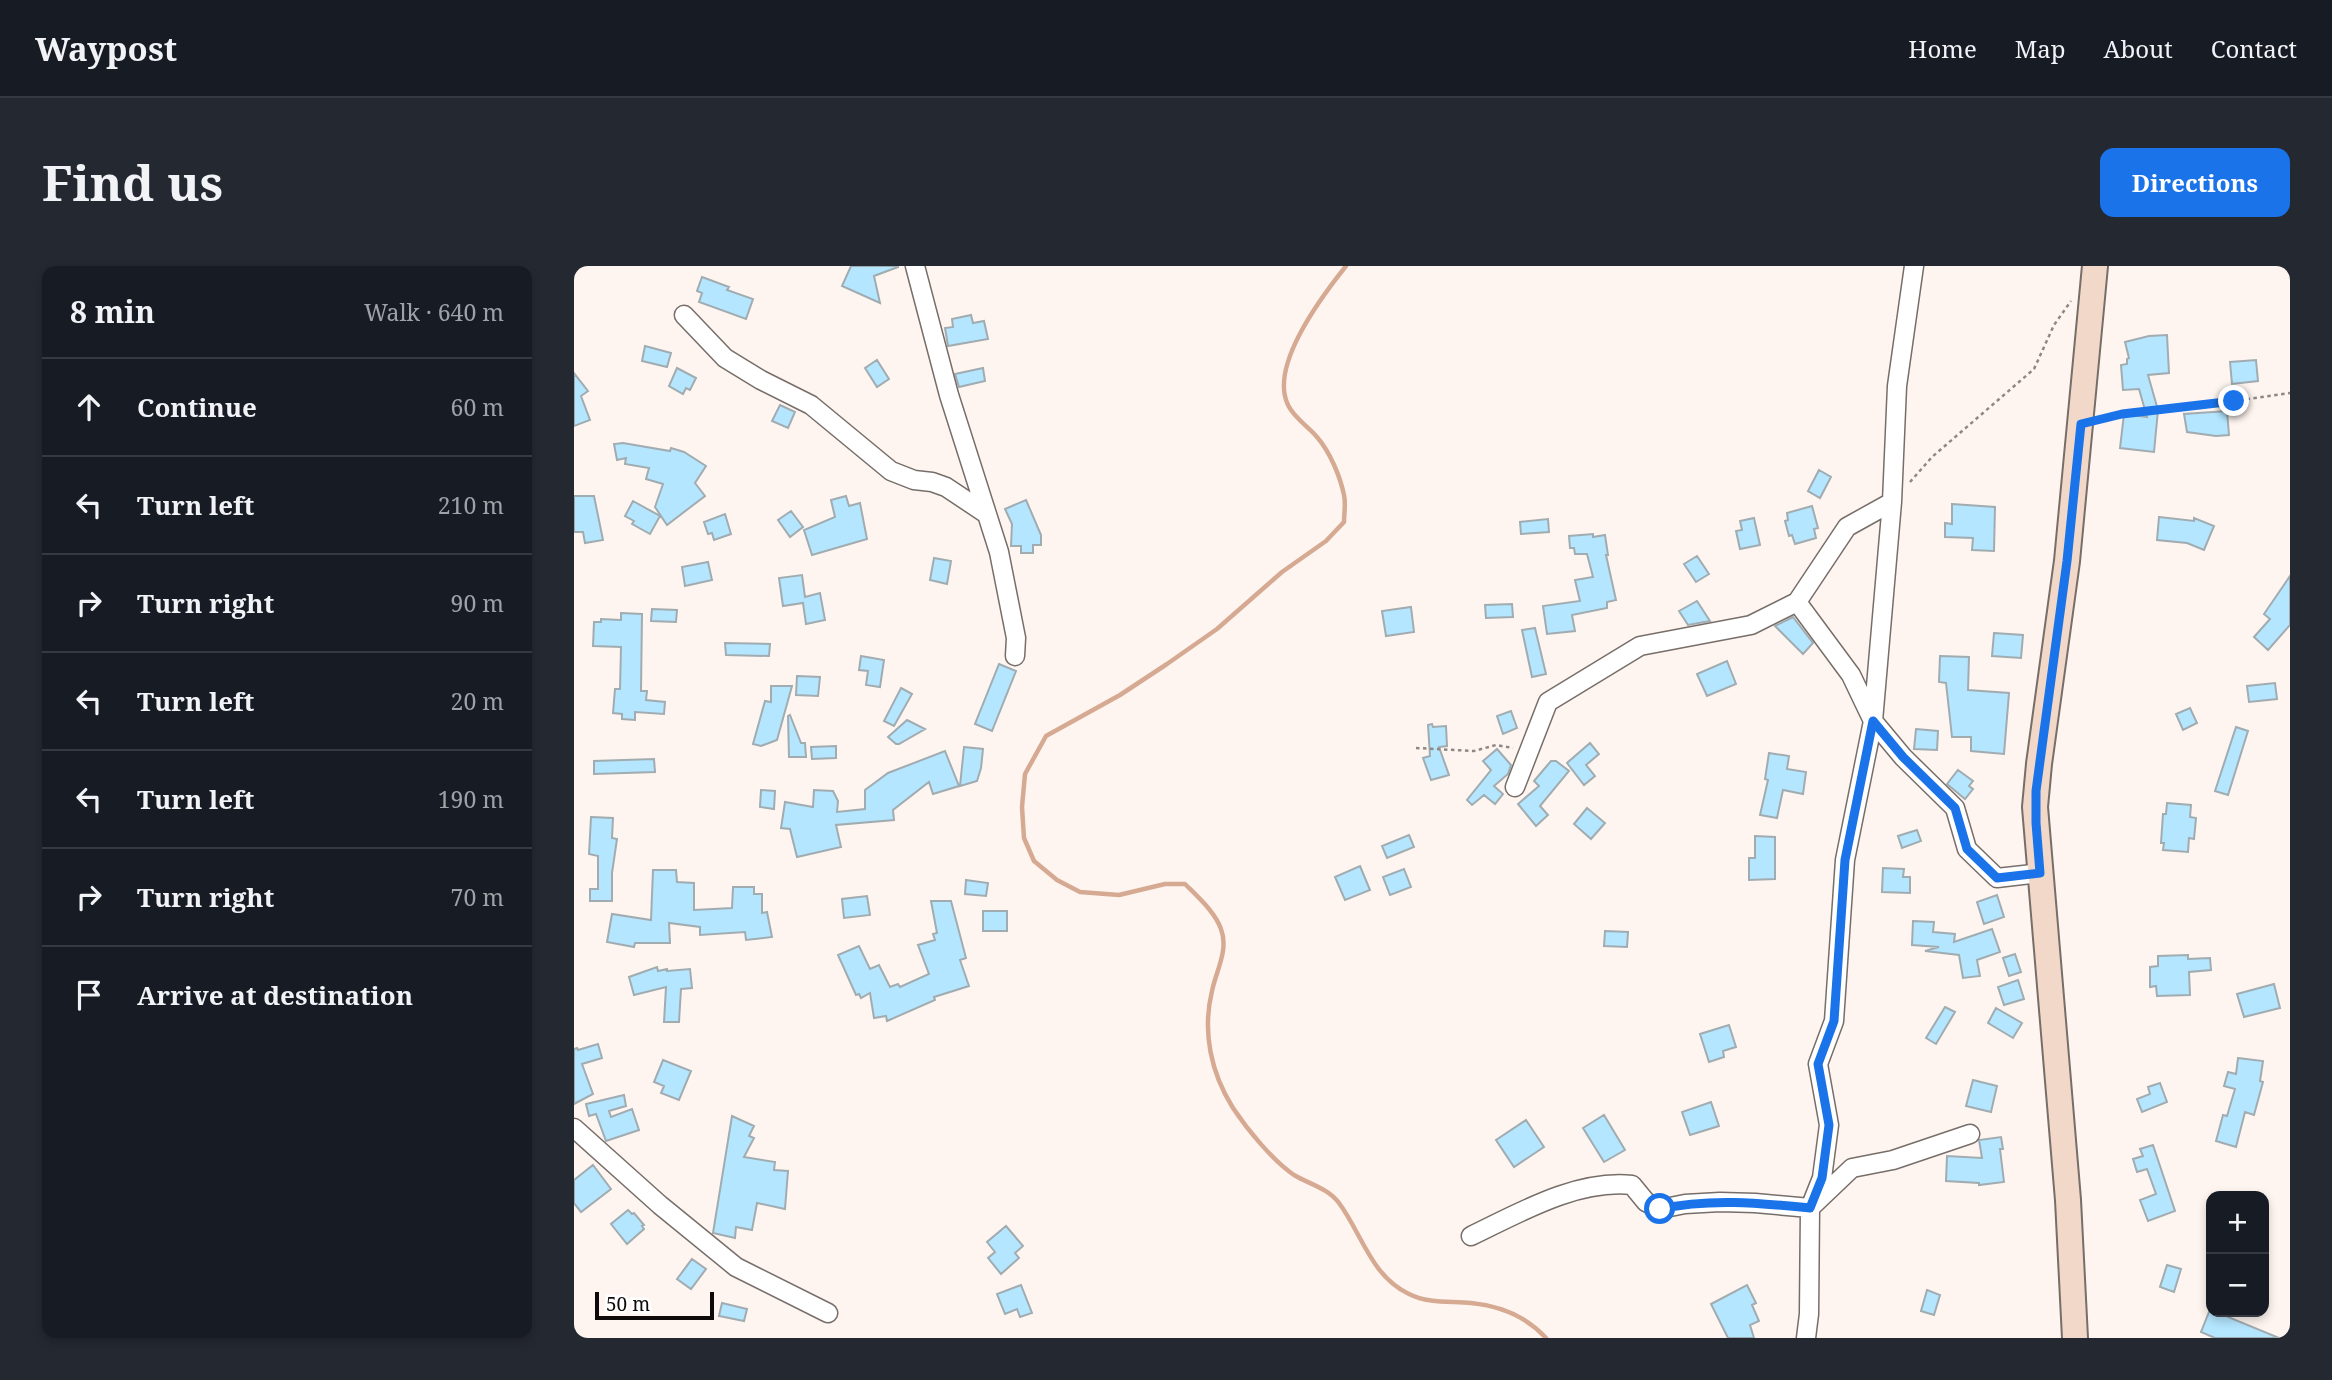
<!DOCTYPE html>
<meta charset="utf-8">
<style>
:root{--surface:#171b24;--page:#242831;--text:#f1f3f6;--muted:#9ea1a6;--line:#363941;--accent:#1a73e8}
body{margin:0;font-family:"Noto Serif",serif;background:var(--page);color:var(--text)}
.controls{position:absolute;right:21px;bottom:21px;display:grid;overflow:hidden;border-radius:14px;box-shadow:0 4px 10px #0003}
.controls button{width:63px;height:63px;display:grid;place-items:center;padding:0;border:0;border-bottom:2px solid var(--line);background:var(--surface);color:var(--text);font:35px sans-serif}
.scale{position:absolute;left:21px;bottom:18px;width:119px;box-sizing:border-box;padding-left:7px;border:4px solid #0e0a09;border-top:0;font-size:19px;line-height:24px;white-space:nowrap;color:#0e0a09;-webkit-text-stroke:5px #fff;paint-order:stroke}
.stop{position:absolute;width:21px;height:21px;margin:-16px;border:5px solid #1a73e8;border-radius:50%;background:#fff}
.stop.end{background:#1a73e8;border-color:#fff;box-shadow:0 2px 7px #0008}
.list{margin:0;padding:0;list-style:none}
h2{display:flex;justify-content:space-between;align-items:center;height:91px;margin:0;padding:0 28px;font-size:30px}
h2 small{font-size:23px;font-weight:400;color:var(--muted)}
.list li{display:grid;grid-template-columns:46px 1fr auto;gap:21px;align-items:center;box-sizing:border-box;height:98px;padding:0 28px;border-top:2px solid var(--line)}
.list b{display:block;font-size:26px;white-space:nowrap}
.list em{font-size:23px;font-style:normal;color:var(--muted)}
.icon{flex:none;width:38px;height:38px;fill:none;stroke:currentColor;stroke-width:2;stroke-linecap:round;stroke-linejoin:round}
.map{position:relative;flex:none;width:1716px;height:1072px;overflow:hidden;border-radius:14px}
header{display:flex;align-items:center;gap:42px;box-sizing:border-box;height:98px;padding:0 35px;background:var(--surface);border-bottom:2px solid var(--line)}
header strong{font-size:33px}
nav{display:flex;gap:38px;margin-inline-start:auto;font-size:24px}
.intro{display:flex;align-items:center;justify-content:space-between;box-sizing:border-box;height:168px;padding:0 42px}
h1{margin:0;font-size:49px}
.button{padding:18px 32px;border-radius:14px;background:var(--accent);color:#fff;font-size:24px;font-weight:700}
main{display:flex;gap:42px;padding:0 42px}
aside{flex:1;background:var(--surface);border-radius:14px;box-shadow:0 4px 10px #0003}
.map>svg:first-child{display:block}
</style>
<header>
<strong>Waypost</strong>
<nav><a>Home</a><a>Map</a><a>About</a><a>Contact</a></nav>
</header>
<div class="intro"><h1>Find us</h1><a class="button">Directions</a></div>
<main>
<aside>
<h2>8 min<small>Walk · 640 m</small></h2>
<ul class="list">
<li><svg class="icon" aria-label="ahead" viewBox="0 0 24 24"><path d="M12 20V5M6 11l6-6 6 6"/></svg><div><b>Continue</b></div><em>60 m</em></li>
<li><svg class="icon" aria-label="left" viewBox="0 0 24 24"><path d="M17 20v-9H6M10 6l-5 5 5 5"/></svg><div><b>Turn left</b></div><em>210 m</em></li>
<li><svg class="icon" aria-label="right" viewBox="0 0 24 24"><path d="M7 20v-9h11M14 6l5 5-5 5"/></svg><div><b>Turn right</b></div><em>90 m</em></li>
<li><svg class="icon" aria-label="left" viewBox="0 0 24 24"><path d="M17 20v-9H6M10 6l-5 5 5 5"/></svg><div><b>Turn left</b></div><em>20 m</em></li>
<li><svg class="icon" aria-label="left" viewBox="0 0 24 24"><path d="M17 20v-9H6M10 6l-5 5 5 5"/></svg><div><b>Turn left</b></div><em>190 m</em></li>
<li><svg class="icon" aria-label="right" viewBox="0 0 24 24"><path d="M7 20v-9h11M14 6l5 5-5 5"/></svg><div><b>Turn right</b></div><em>70 m</em></li>
<li><svg class="icon" aria-label="arrive" viewBox="0 0 24 24"><path d="M6 21V4h12l-3 4 3 4H6"/></svg><div><b>Arrive at destination</b></div></li>
</ul>
</aside>
<div class="map">
<svg width="1716" height="1072" viewBox="0 0 1716 1072">
<rect width="100%" height="100%" fill="#fef5f0"/>
<g fill="none" stroke-linecap="round" stroke-linejoin="round">
<path stroke="#d6aa92" stroke-width="4.5" d="M772,0C748,30 695,100 714,139C720,152 734,160 743,171C756,186 766,210 770,229C772,238 770,248 770,256L752,275L708,306L643,363L593,398L546,429L472,470L451,508L448,541L450,572L460,595L483,614L506,626L545,629L591,618H611C624,631 641,646 647,663C655,684 642,705 638,725C628,766 637,807 659,842C673,863 699,895 720,909C735,918 754,922 765,937C788,968 797,1010 835,1028C855,1038 876,1035 897,1037C927,1040 952,1050 972,1072"/>
</g>
<path fill="#b4e6ff" stroke="#a1acb1" stroke-width="2" d="M277,0H324V1L300,10L306,37L268,20Z
M128,11L155,21L153,24L179,33L172,53L125,36L128,27L123,25Z
M397,49L399,57L410,55L414,73L374,80L371,62L379,61L378,53Z
M1593,69L1595,107L1574,109L1584,144L1580,186L1546,182L1550,148L1573,151L1565,123L1549,124L1547,99L1553,98V93L1555,92L1551,76L1575,70Z
M71,80L97,87L93,101L68,95Z
M303,94L315,113L303,121L291,102Z
M1682,94L1684,115L1658,118L1656,96Z
M103,102L122,112L116,124L112,122L109,128L95,120Z
M409,102L411,115L385,121L381,108Z
M0,107L14,125L7,130L16,154L0,160Z
M206,139L221,146L214,162L198,155Z
M1653,145L1655,169L1642,170L1613,166L1610,148Z
M49,177L96,185L97,182L110,186L132,200L121,217L131,230L93,259L81,241L89,218L72,213L75,202L51,198L52,192L43,194L40,178Z
M1245,204L1257,211L1246,232L1234,225Z
M0,230H20L29,274L11,277L9,266H0Z
M272,230L275,240L286,237L293,273L238,289L230,264L261,251L257,234Z
M452,234L467,269V279H459V287H447V280H437L438,258L431,243Z
M59,235L86,250L76,268L58,258L60,255L51,250Z
M1378,238L1421,241L1420,285L1398,284L1399,272L1371,271V257L1378,258Z
M1238,240L1244,262L1240,263L1242,272L1221,278L1218,269L1215,270L1211,255L1214,254L1213,247Z
M217,245L229,261L216,271L204,254Z
M151,248L157,268L140,274L138,267L134,268L130,256Z
M1585,251L1620,255V252L1640,260L1630,284L1613,277L1583,274Z
M1180,252L1186,279L1166,283L1162,265L1168,264L1166,255Z
M974,253L975,266L947,268L946,256Z
M1019,268V271L1031,269L1034,289H1032L1042,334L1033,336V342L998,349L1001,365L973,368L969,340L1006,335L1001,314L1019,311L1013,288H1001L1000,282H996L995,270Z
M1123,290L1135,308L1122,316L1110,298Z
M360,292L377,295L373,318L356,314Z
M134,296L138,314L111,320L108,301Z
M228,309L231,331L246,327L251,354L232,358L229,337L209,340L205,312Z
M1716,310V359L1694,384L1680,371L1696,353L1690,348Z
M1123,335L1136,355L1114,359L1105,345Z
M938,338L939,351L912,352L911,339Z
M837,341L840,366L812,370L808,345Z
M78,343L103,344L102,356L77,355Z
M47,347L68,348L67,425H73L72,434L91,436L90,448L61,446V454L48,453V448L39,447L41,423H46L47,381L19,380L20,356H27V353L47,354Z
M1219,351L1239,377L1229,388L1201,360Z
M961,362L972,408L958,411L948,364Z
M1420,367L1449,369L1447,392L1418,390Z
M151,377L196,378L195,390L152,389Z
M287,390L310,394L306,421L292,419L294,405L285,404Z
M1366,390L1395,391L1394,424L1435,427L1430,488L1397,485V471H1378L1372,417L1365,416Z
M1153,395L1162,418L1133,430L1123,408Z
M425,398L442,405L418,465L401,458Z
M223,410L246,411L244,430L222,429Z
M1701,417L1703,433L1675,436L1673,420Z
M197,420H218L203,474L187,480L179,478L191,435L197,436Z
M327,422L338,428L320,460L310,455Z
M1616,442L1623,457L1609,464L1602,448Z
M937,445L943,462L929,468L923,450Z
M216,449L227,477H231L232,491H215L214,450Z
M333,454L351,463L325,478H322L314,471Z
M858,458L859,461L872,460L873,480L865,481L875,509L857,514L849,492L856,490L854,459Z
M1662,461L1674,465L1654,529L1641,525Z
M1342,463L1364,465L1363,484L1340,483Z
M1016,477L1025,488L1012,499L1021,510L1010,519L993,497Z
M262,480V492L238,493L237,481Z
M390,481L409,483L407,502L403,515L386,520Z
M923,483L937,499L934,508L920,520L929,528L921,538L910,529L898,539L893,534L917,504L909,495Z
M371,485L385,520L359,528L355,516L319,544L320,554L262,559L267,581L223,591L216,563L207,562L211,536L239,541L240,524L259,525L264,535L263,546L291,543V524L314,507Z
M1195,487L1215,490L1213,503L1232,506L1229,528L1209,524L1203,552L1186,549L1194,514L1191,513Z
M80,493L81,506L20,508V495Z
M977,495H982L995,505L966,540L974,549L962,560L944,538L965,520L960,515Z
M1384,504L1399,515L1395,520L1399,523L1391,533L1373,518Z
M187,524L201,525L200,543L186,541Z
M1593,537L1617,539L1616,551L1622,552L1620,573L1615,572L1614,586L1589,584L1590,577H1587L1589,548H1592Z
M1013,542L1031,557L1017,573L1000,558Z
M17,551L39,552L38,572L43,573L38,607V635H16V623H24V590L15,588Z
M1343,564L1347,575L1328,582L1324,570Z
M835,569L840,581L813,592L808,580Z
M1181,570L1201,571V613L1175,614V592H1181Z
M786,600L796,624L771,634L761,611Z
M1309,602L1330,603L1329,611H1336V627L1308,626Z
M830,603L837,621L816,629L809,611Z
M79,604H102L103,616L120,617V644L158,642L159,621H180V628H188V647L193,646L198,671L172,674L171,666L126,669V661L95,657L96,677H61L60,681L33,676L38,648L77,654Z
M392,614L414,617L412,630L391,628Z
M1423,629L1430,651L1410,658L1403,636Z
M293,630L296,649L270,652L268,633Z
M357,635H377L392,692L386,694L395,720L360,731L361,734L313,755L312,750L300,752L296,727L287,732L285,728L282,729L264,689L285,680L296,703L305,699L316,721L324,718L326,721L355,708L344,679L361,674L359,668L363,667Z
M409,645H433V665H409Z
M1339,655L1360,656L1359,666L1381,668L1380,676L1418,663L1426,686L1403,694L1406,710L1389,712L1385,689L1351,685L1365,681L1338,679Z
M1031,665L1054,666L1053,681L1030,680Z
M1441,688L1447,706L1435,710L1429,692Z
M1614,689V693L1636,692L1637,704L1615,706L1616,729L1583,730L1582,720L1576,721V701L1584,700V690Z
M83,701L84,705L93,703V705L116,703L118,722L107,723L105,756H90L92,721L60,729L55,711Z
M1444,714L1450,733L1430,739L1424,721Z
M1700,718L1706,742L1670,751L1663,728Z
M1371,741L1381,746L1362,778L1352,772Z
M1422,742L1448,757L1439,772L1414,757Z
M1155,759L1162,781L1149,785L1150,791L1135,796L1126,768Z
M24,778L28,792L8,798L19,828L0,838V783L3,782L4,784Z
M1664,792L1689,795L1686,815L1689,816L1680,849L1671,846L1662,881L1642,875L1649,849L1653,850L1661,823L1650,820L1654,806L1662,808Z
M89,794L117,805L105,834L87,827L90,820L80,816Z
M1399,814L1423,820L1417,846L1392,840Z
M1586,817L1593,836L1568,846L1563,833L1576,828L1574,821Z
M50,829L52,840L35,845L37,851L58,843L65,864L32,875L22,848L15,850L12,838Z
M1137,836L1145,860L1116,869L1108,846Z
M1030,849L1051,884L1030,896L1009,862Z
M158,850L180,860L175,870L180,872L170,891L201,896L200,904L214,905L211,943L183,937L178,964L162,961L161,972L139,967Z
M952,854L970,881L940,901L922,874Z
M1427,871L1429,883H1426L1430,916L1405,919V917L1372,915L1373,890L1408,892L1405,874Z
M1579,879L1601,945L1574,955L1566,934L1582,928L1573,903L1563,906L1559,893L1569,890L1566,883Z
M19,899L37,923L7,946L0,937V914Z
M54,944L58,948L60,947L70,959L68,960L70,963L53,978L37,958Z
M432,960L449,980L441,987L445,992L427,1008L414,992L421,986L413,976Z
M118,993L132,1003L117,1023L103,1013Z
M1593,999L1607,1003L1600,1026L1586,1021Z
M447,1019L458,1047L446,1051L443,1043L431,1048L423,1028Z
M1173,1019L1182,1037L1178,1039L1185,1055L1176,1059L1180,1072H1154L1137,1038Z
M1353,1024L1366,1029L1360,1049L1347,1045Z
M148,1037L173,1043L170,1055L145,1050Z
M1635,1046H1656L1654,1051L1705,1072H1641L1627,1066Z"/>
<g fill="none" stroke-linecap="round" stroke-linejoin="round">
<defs>
<path id="street" d="M341,0L375,129L425,286L442,372L441,390
M110,49L151,92L187,114L237,139L317,205L340,214L358,216L372,221L411,247
M1223,336L1277,409L1299,455L1329,491L1381,542L1393,583L1423,612L1466,607
M941,521L974,436L1066,380L1177,359L1223,336L1273,261L1318,236
M0,862L86,939L162,1001L254,1047
M897,970C945,947 1003,913 1058,919L1072,936L1086,943L1111,938L1146,936L1181,937L1236,942L1278,902L1319,894L1396,868
M1232,1072L1235,1048L1236,942L1248,912L1255,859L1244,798L1260,755L1271,594L1299,455L1318,236L1323,120L1340,0"/>
<path id="secondary" d="M1501,1072L1494,934L1461,541L1465,498L1493,295L1521,0"/>
</defs>
<use href="#street" stroke="#776e69" stroke-width="21"/>
<use href="#secondary" stroke="#776e69" stroke-width="28"/>
<path stroke="#8e8784" stroke-width="2.5" stroke-dasharray="3.5 3.5" stroke-linecap="butt" d="M1527,153L1547,148L1604,143L1716,127
M1336,216L1358,191L1460,103L1480,59L1497,35
M842,482L900,485L922,479L939,482"/>
<use href="#street" stroke="#fff" stroke-width="18"/>
<use href="#secondary" stroke="#f1d8c8" stroke-width="24"/>
</g>
<g fill="none" stroke-linecap="round" stroke-linejoin="round">
<path stroke="#1a73e8" stroke-width="9" d="M1086,943C1136,932 1185,937 1236,942L1248,912L1255,859L1244,798L1260,755L1271,594L1299,455L1329,491L1381,542L1393,583L1423,612L1466,607L1462,557V525L1493,295L1507,158L1548,148L1660,135"/>
</g>
</svg>
<div class="controls">
<button>+</button>
<button>−</button>
</div>
<div class="scale">50 m</div>
<div class="stop" style="left:1086px;top:943px"></div>
<div class="stop end" style="left:1660px;top:135px"></div>
</div>
</main>
